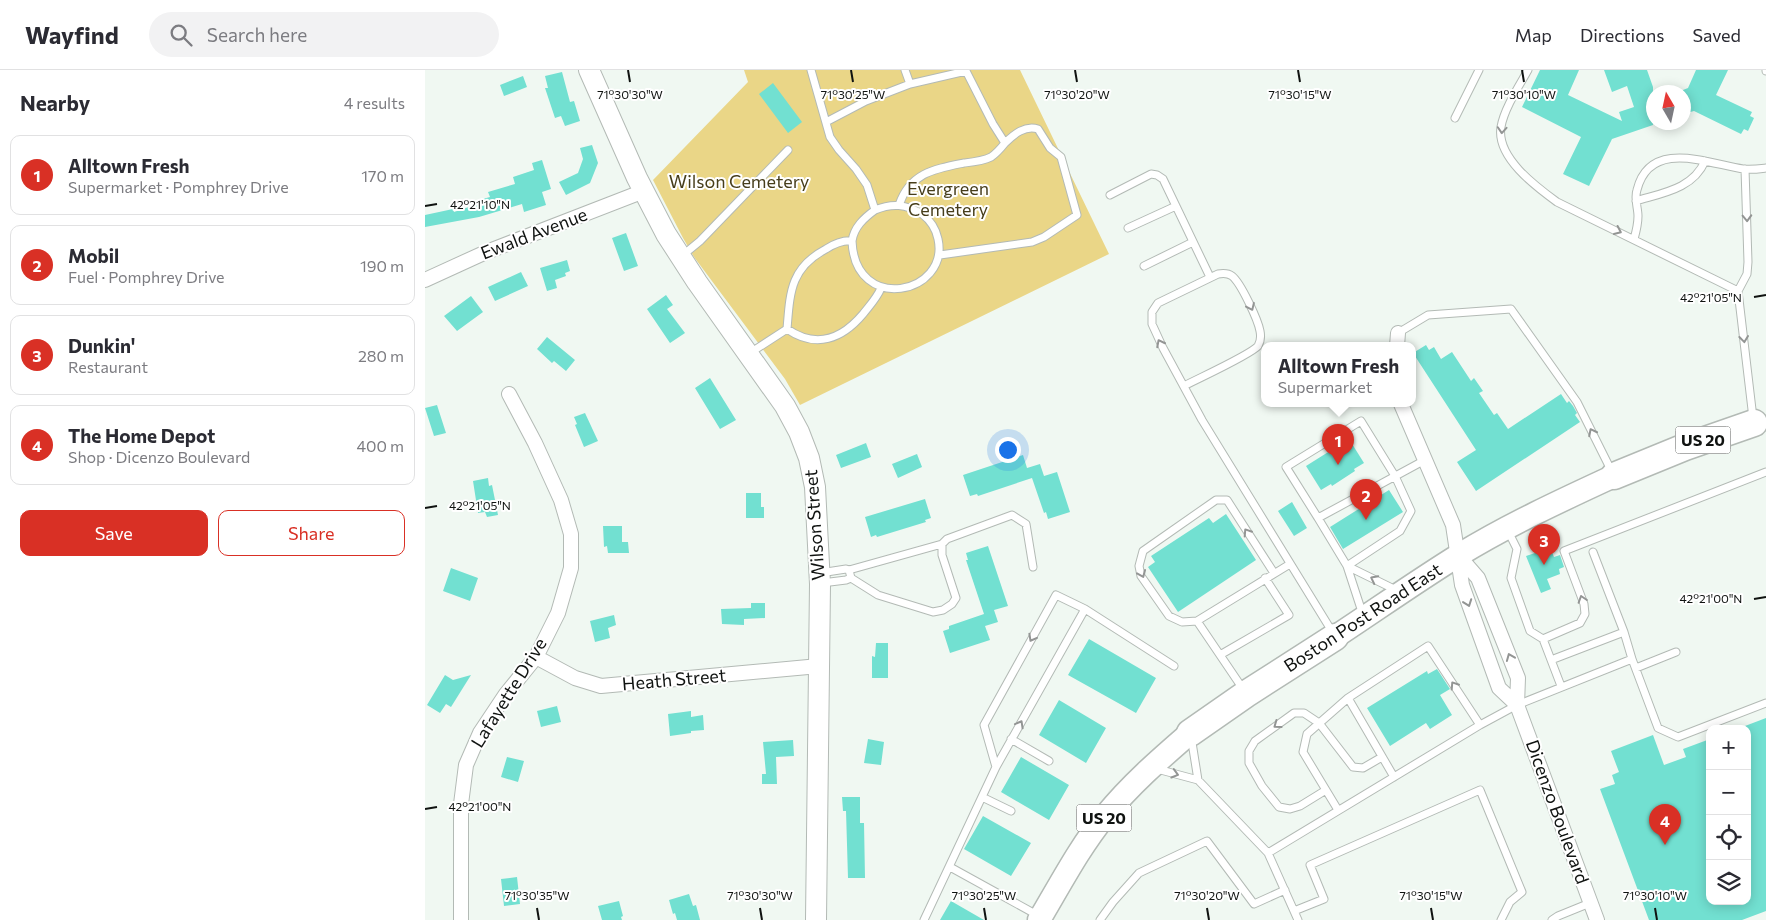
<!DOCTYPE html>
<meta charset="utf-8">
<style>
:root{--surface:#fff;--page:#f2f2f3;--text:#2b2b33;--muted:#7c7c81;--line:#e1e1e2;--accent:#d93025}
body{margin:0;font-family:Commissioner,sans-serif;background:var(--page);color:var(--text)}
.controls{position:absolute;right:15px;bottom:15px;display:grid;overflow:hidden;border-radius:10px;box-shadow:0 2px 12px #0003}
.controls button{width:45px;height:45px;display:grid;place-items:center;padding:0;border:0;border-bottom:1px solid var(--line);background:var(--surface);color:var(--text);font:25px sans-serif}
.compass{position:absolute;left:1221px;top:15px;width:45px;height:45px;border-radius:50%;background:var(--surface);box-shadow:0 2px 12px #0003;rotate:351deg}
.you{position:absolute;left:582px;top:379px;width:18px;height:18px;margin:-12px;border:4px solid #fff;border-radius:50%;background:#1a73e8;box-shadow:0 0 0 8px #1a73e833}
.badge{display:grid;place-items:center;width:32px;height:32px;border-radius:50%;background:var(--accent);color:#fff;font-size:16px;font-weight:700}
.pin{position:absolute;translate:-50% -41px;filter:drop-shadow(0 1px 2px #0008)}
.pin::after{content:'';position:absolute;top:26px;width:18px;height:15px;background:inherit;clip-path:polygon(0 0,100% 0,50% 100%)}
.popup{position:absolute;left:836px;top:272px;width:155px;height:65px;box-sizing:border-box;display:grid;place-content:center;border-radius:10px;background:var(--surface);filter:drop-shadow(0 1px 4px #0005);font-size:16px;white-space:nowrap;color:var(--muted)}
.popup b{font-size:19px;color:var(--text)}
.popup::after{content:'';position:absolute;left:50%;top:100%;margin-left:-10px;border:10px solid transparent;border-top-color:var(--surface)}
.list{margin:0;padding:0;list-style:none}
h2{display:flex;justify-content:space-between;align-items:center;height:65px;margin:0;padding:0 20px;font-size:21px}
h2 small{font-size:16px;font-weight:400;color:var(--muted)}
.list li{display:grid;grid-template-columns:32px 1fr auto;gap:15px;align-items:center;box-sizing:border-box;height:80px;margin:0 10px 10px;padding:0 10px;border:1px solid var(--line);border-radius:10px}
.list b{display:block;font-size:19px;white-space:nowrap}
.list p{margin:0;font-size:16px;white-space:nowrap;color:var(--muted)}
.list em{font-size:16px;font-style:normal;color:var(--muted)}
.actions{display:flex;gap:10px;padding:15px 20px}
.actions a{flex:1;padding:11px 0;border:1px solid var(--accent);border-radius:10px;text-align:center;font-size:18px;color:var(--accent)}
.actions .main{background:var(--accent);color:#fff}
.icon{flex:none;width:28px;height:28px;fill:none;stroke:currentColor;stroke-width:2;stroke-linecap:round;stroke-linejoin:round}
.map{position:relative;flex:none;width:1341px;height:850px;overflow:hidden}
header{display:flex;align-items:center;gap:30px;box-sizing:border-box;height:70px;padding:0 25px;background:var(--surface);border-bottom:1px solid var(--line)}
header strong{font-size:24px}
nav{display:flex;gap:28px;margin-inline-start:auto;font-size:18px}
.search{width:350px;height:45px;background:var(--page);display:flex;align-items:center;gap:12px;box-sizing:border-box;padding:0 18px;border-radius:28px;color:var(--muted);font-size:19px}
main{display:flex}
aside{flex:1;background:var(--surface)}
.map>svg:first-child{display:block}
</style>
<header>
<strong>Wayfind</strong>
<div class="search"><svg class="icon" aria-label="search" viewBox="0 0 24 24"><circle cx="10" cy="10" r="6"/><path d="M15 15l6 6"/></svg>Search here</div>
<nav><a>Map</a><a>Directions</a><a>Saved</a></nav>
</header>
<main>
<aside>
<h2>Nearby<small>4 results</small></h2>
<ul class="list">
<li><span class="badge">1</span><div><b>Alltown Fresh</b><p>Supermarket · Pomphrey Drive</p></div><em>170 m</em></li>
<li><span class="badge">2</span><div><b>Mobil</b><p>Fuel · Pomphrey Drive</p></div><em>190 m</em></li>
<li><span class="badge">3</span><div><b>Dunkin'</b><p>Restaurant</p></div><em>280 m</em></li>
<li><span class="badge">4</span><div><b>The Home Depot</b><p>Shop · Dicenzo Boulevard</p></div><em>400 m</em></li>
</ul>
<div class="actions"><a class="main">Save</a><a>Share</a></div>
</aside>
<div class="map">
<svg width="1341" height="850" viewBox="0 0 1341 850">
<rect width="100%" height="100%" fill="#f0f8f2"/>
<path fill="#ead687" d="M319,0H595L684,184L375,335L360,309L269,187L258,168L228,110L323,12Z"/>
<path fill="#72e0d1" d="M1115,0H1154L1143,25L1197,51L1194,42L1209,37L1202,16L1187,22L1179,0H1222L1228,17V55L1187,69L1164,116L1138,104L1156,67L1097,37Z
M1271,0H1303L1291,25L1327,42L1325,46L1329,48L1323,61L1319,59L1316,64L1269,41L1258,44V20L1263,18Z
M137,2L145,32L149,31L155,51L140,56L136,46L130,48L120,18H123L120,6Z
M98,6L102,17L79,26L75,15Z
M348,13L377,52L363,63L334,24Z
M167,75L173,93L165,113L141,125L134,112L153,103L158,89L155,78Z
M117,90L126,119L117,122L121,135L99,142L97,134L54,147L0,157V145L28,139L29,142L56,133L54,130L65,127L63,122L90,114L88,107L109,100L107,93Z
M201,163L213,196L199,201L187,168Z
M142,190L145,201L140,203L141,206L130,210L132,218L122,221L115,198Z
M96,202L103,216L70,231L63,217Z
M241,225L248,235L242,239L260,263L245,273L222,239Z
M46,226L58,242L32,261L19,246Z
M122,267L150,290L141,301L129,291L127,293L112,279Z
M1001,275L1004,280L1009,277L1016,289L1027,282L1046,311L1049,308L1058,321L1054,323L1069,345L1072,343L1083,359L1136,324L1142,333L1144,331L1148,336L1152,343L1150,345L1155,352L1051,421L1032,392L1051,380L988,283Z
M285,308L311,350L295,359L270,318Z
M12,335L21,363L9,366L0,338Z
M160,343L173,371L159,377L150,355L152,354L149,347Z
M924,369L939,393L929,399L930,401L907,416L906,414L896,420L881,396Z
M441,373L446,387L416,398L411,385Z
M492,384L497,397L473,408L467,394Z
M598,385L602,398L615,394L619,406L632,402L645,442L623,449L621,442L619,443L607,408L553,426L552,424L545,426L538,405Z
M63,408L64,416L67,415L73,445L62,447L60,442L53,443L48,411Z
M964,420L978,442L918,479L905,457Z
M321,423H336V437H339V448H321Z
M500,429L506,448L500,450L501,452L452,467L451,465L446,467L440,447Z
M867,432L882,458L869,466L853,441Z
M801,444L831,490L753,542L723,497L730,492L726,486L784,448L788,453Z
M178,456H197V472H203L204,483H183L182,476L179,477Z
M1124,475L1129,487L1135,485L1139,497L1134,499L1135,504L1122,509L1126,519L1116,523L1101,486L1116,481L1115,478Z
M563,476L583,536L569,540L573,552L560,556L565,570L525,583L518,561L524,559V556L559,544L541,490H543L541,483Z
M26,498L53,508L45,531L18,521Z
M326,533H340V548L319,549V555L297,554L296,539L326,538Z
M189,545L191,555L183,558L185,568L170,572L165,551Z
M664,569L731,608L711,643L643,605Z
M451,573H463V608H447V586L450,587Z
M1012,599L1025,619L1015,625L1027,645L1005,659L1001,653L965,676L942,638L1002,601L1003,604Z
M20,605L28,610L46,605L26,637L21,634L15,643L2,635Z
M634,630L681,658L661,693L614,665Z
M132,636L136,652L116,657L112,641Z
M266,641V647L278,645L279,660L266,661V663L245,666L243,644Z
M1341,648V841L1317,850H1224L1175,719L1190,714L1187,705L1194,702L1186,681L1228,665L1239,695L1261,687L1258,679L1285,669V831H1322V659L1320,656Z
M443,669L459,672L456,695L439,693Z
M368,670L369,686L351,687L352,714H337V704H341L338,672Z
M82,687L99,691L93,712L76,707Z
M596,687L644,715L624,750L576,722Z
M417,727H435V753H439L440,808H423L421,741H418Z
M558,746L606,773L586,806L539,779Z
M92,807L95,834L79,836L76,809Z
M264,824L268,836L271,835L275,850H252L250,843L248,844L244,830Z
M194,831L198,846L196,847L197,850H177L173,836Z
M526,831L559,850H515Z"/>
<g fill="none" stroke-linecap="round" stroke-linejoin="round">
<defs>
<path id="lane" d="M386,0L405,67L414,80L431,99L442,115L450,140C467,133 481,134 497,144C505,150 511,159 513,169C525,224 430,245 427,171C418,170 409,174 401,179C365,198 365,223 362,259C391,279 417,269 438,244C445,235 452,228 456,218
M480,0L485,14L541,1L568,54L580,73C589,64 600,55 613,59L625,78L636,87L652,145L619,167L607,172L515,185
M1103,0C1094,16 1079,39 1076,57C1071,87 1110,116 1132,132L1313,221
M1341,0V1
M1030,48L1054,0
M401,52L441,31L485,14
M1320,99L1323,192L1322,204L1313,221L1328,348
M685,125L726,104L732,105L738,109L785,207
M1211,131C1237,123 1268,119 1280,91
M474,135C485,103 509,99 539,93C548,92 558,91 566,87C572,83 576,78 580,73
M703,158L751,136
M1209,169C1211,162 1213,154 1213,146C1213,138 1209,128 1212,120C1225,68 1284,94 1318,99C1326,100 1333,99 1341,98
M427,171C429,157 439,148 450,140
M258,185L275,171L363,80
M719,196L768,172
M973,263L1003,245L1086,239L1152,332L1187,402
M325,283L362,259
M759,316C772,309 825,285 833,276C836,271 836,266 835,261C833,250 816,213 807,206C803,203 799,203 793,204L733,233L727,242V254L738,278L777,350L908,563
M893,448L861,397L936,351L970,406L986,441L975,461L922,496
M1083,461L1092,479L1086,508L1105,561L1118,569L1136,616
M1168,482L1199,562L1207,589
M922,496L971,520
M424,500L517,474
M395,503L421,499L424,500L426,508L421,510L397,513
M426,508L453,525L508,542L518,540L527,534L531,528L517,485V474L522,469L587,445L601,454L608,497
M660,539L749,596
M938,545L922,496L893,448L1000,390
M772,551L757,552L744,546L716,506L714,496L718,481L791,430H802L849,503
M1118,569L1155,553L1160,544L1159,534L1139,481L1341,402
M795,585L864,545L840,508
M1126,590L1199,562
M1211,598L1251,582
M818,619L772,551L865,494
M766,666L773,710
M586,669L624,691
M732,699L773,710L843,783L873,850
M969,707L923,628L1003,576L1055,655
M901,720L875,736L865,739L854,737L837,716L824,693V681L830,671L869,643H879L894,653L928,697L938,698L957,687
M557,727L586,741
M913,740L878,682L882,664L923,628
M843,783L1055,655L1092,635L1207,589L1233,658L1253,667L1341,633
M525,797L614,846
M869,841L899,829L885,795L1055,720L1097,822L1085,832L1076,850
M499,850L571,697L660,539L631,525L559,655L571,697
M675,850L688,832L714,803L782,771L829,834L860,820
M1127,850L1133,846L1165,833"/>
<path id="street" d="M0,210L59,183L219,121
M972,276L973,263
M976,334L1028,455L1037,515L1074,618L1092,635
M1033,485L1053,508L1093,608L1092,635L1172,850
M111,587L150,608L176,616L394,596
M36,850V734L41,695L55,663L81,624L111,587L133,543L146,498V464L136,430L110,373L84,324"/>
<path id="secondary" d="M164,0L212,108L241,164L272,212L360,336L374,362L384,388L390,417L395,514L391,850"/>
<path id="primary" d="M910,567C951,540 992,511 1034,485C1083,455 1137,430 1189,406
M614,850C635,815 654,778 680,746C705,715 735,689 765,663"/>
<path id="highway" d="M1189,406L1260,377L1329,353
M765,663L821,624L910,567"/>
</defs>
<use href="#lane" stroke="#b3bab5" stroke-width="9"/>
<use href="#street" stroke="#b3bab5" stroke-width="16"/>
<use href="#secondary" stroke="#b3bab5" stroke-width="22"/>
<use href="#primary" stroke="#b3bab5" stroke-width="25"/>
<use href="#highway" stroke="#b3bab5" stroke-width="29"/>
<use href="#lane" stroke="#fff" stroke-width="7"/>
<use href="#street" stroke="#fff" stroke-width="14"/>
<use href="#secondary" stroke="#fff" stroke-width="20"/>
<use href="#primary" stroke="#fff" stroke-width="22"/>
<use href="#highway" stroke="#fff" stroke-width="26"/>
</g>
<defs><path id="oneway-chevron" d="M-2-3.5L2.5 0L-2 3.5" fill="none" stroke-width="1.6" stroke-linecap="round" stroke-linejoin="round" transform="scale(1.25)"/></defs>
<g stroke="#939594">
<use href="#oneway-chevron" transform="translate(1077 60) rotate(94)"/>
<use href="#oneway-chevron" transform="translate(1322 148) rotate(88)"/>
<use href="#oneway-chevron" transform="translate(1193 161) rotate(25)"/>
<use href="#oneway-chevron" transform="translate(826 237) rotate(65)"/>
<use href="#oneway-chevron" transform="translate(1319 269) rotate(83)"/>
<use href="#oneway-chevron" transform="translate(735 273) rotate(-117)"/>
<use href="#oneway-chevron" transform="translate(1167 362) rotate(-117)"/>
<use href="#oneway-chevron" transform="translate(822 462) rotate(-123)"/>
<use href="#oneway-chevron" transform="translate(717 504) rotate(67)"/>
<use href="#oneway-chevron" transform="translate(949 509) rotate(-153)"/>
<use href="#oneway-chevron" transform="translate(1157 529) rotate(-108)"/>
<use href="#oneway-chevron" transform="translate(1043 533) rotate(70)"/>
<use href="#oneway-chevron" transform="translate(607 568) rotate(119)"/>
<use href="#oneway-chevron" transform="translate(1085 587) rotate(-112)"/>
<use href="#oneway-chevron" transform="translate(1029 615) rotate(-123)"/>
<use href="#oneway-chevron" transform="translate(595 654) rotate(-61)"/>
<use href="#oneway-chevron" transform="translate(852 655) rotate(144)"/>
<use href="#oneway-chevron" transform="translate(750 704) rotate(16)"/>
</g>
<path fill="none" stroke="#101311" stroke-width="2" d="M203,0L205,12M426,0L428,12M650,0L652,12M873,0L875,12M1097,0L1099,12M0,136L12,134M1329,227L1341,225M0,438L12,436M1329,529L1341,527M0,739L12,737M112,838L114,850M335,838L337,850M559,838L561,850M782,838L784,850M1006,838L1008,850M1230,838L1232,850"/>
<g text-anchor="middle" stroke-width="4" stroke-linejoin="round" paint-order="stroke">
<g fill="#fff" stroke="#585a58" stroke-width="1">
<rect x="1250.5" y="356.5" width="55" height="27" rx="4"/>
<rect x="651.5" y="734.5" width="55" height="27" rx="4"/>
</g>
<g font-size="16" font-weight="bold" fill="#101311">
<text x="1278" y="376">US 20</text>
<text x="679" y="754">US 20</text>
</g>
<g font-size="18" fill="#473e1b" stroke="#fff">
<text x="314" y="118">Wilson Cemetery</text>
<text x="523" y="125">Evergreen<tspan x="523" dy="21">Cemetery</tspan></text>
</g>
<g font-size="18" fill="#101311" stroke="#fff">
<text transform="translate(109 164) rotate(-21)" y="6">Ewald Avenue</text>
<text transform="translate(390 455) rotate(-94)" y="6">Wilson Street</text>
<text transform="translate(938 548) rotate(-33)" y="6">Boston Post Road East</text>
<text transform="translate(249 610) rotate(-5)" y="6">Heath Street</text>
<text transform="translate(84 623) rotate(-58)" y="6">Lafayette Drive</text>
<text transform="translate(1132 742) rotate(70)" y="6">Dicenzo Boulevard</text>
</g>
</g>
<g font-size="12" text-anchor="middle" fill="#101311" stroke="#fff" stroke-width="4" stroke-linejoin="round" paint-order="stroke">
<text x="205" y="29">71°30'30"W</text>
<text x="428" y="29">71°30'25"W</text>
<text x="652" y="29">71°30'20"W</text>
<text x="875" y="29">71°30'15"W</text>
<text x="1099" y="29">71°30'10"W</text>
<text x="55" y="139">42°21'10"N</text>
<text x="1286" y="232">42°21'05"N</text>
<text x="55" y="440">42°21'05"N</text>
<text x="1286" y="533">42°21'00"N</text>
<text x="55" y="741">42°21'00"N</text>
<text x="112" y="830">71°30'35"W</text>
<text x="335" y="830">71°30'30"W</text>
<text x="559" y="830">71°30'25"W</text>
<text x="782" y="830">71°30'20"W</text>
<text x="1006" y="830">71°30'15"W</text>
<text x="1230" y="830">71°30'10"W</text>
</g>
</svg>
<div class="controls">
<button>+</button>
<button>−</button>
<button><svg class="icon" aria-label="locate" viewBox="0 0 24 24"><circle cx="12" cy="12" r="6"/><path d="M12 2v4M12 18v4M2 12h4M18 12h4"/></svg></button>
<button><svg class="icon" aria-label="layers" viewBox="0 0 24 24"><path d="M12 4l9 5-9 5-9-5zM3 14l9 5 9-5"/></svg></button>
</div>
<svg class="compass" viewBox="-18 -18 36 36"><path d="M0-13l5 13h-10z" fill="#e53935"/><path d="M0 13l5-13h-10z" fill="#7c7c81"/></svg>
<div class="you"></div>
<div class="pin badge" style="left:913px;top:395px">1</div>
<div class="popup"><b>Alltown Fresh</b>Supermarket</div>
<div class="pin badge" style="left:941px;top:450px">2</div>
<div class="pin badge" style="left:1119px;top:495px">3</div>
<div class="pin badge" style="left:1240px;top:775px">4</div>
</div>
</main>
